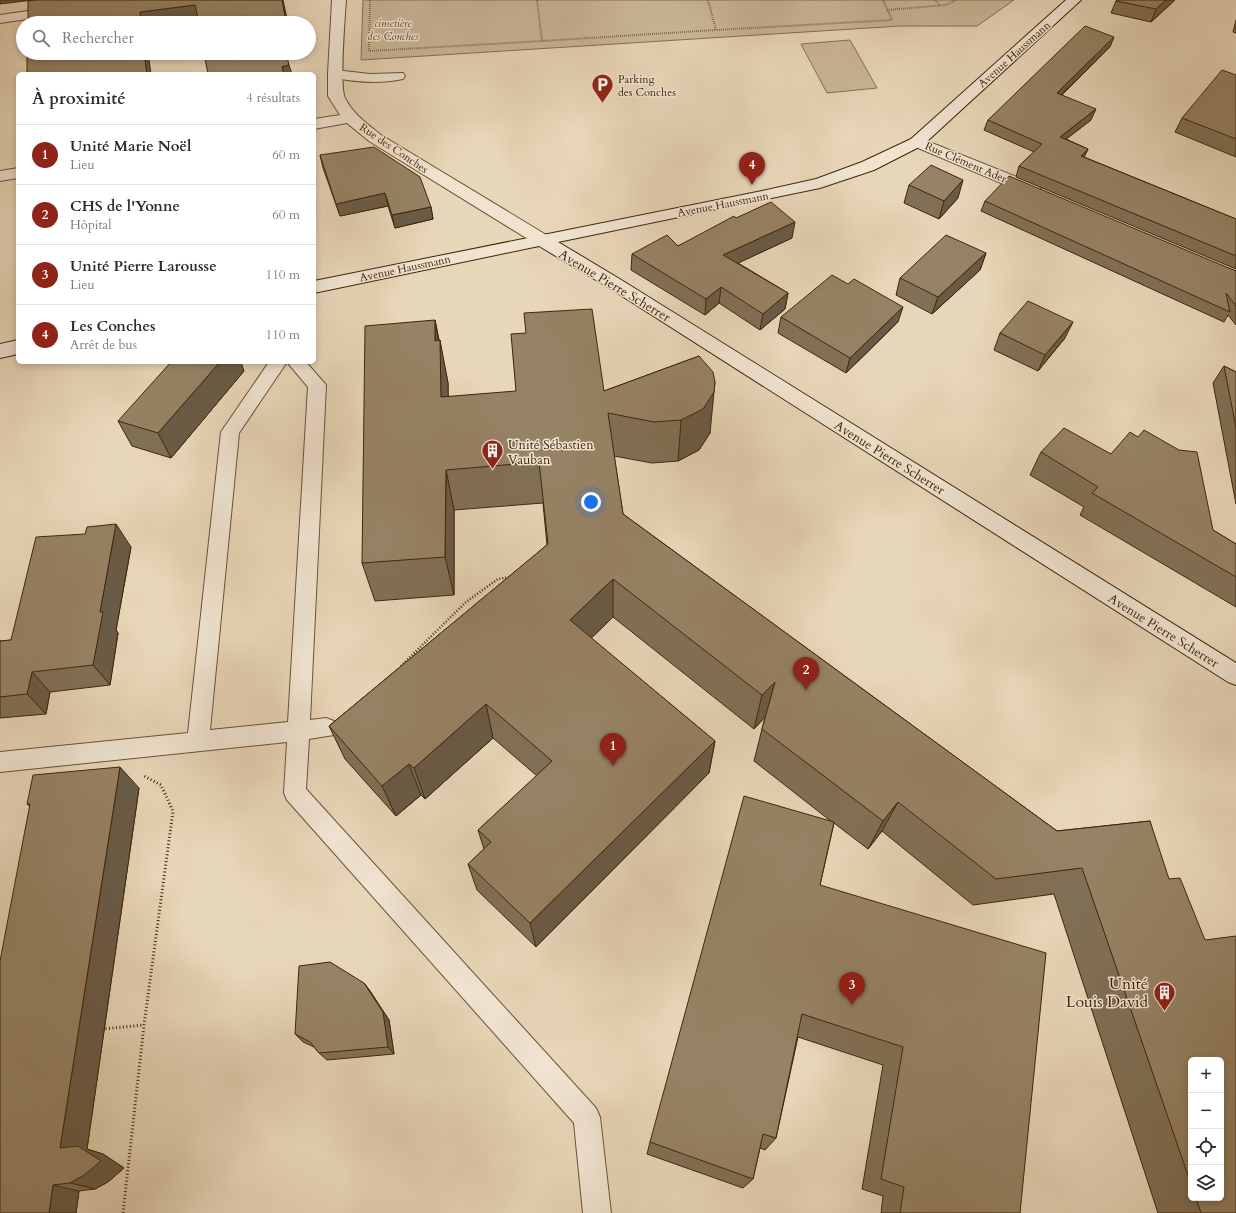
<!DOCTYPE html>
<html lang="fr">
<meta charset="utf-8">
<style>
:root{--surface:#fff;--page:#f7f7f7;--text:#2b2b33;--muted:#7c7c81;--line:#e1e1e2;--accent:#8f2418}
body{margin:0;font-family:Cardo,serif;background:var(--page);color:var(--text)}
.controls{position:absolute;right:12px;bottom:12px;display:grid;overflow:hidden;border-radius:6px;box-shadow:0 2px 6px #0003}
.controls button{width:36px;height:36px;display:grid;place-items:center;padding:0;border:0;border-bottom:1px solid var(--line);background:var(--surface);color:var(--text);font:20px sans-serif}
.you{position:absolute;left:591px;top:502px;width:14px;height:14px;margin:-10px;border:3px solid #fff;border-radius:50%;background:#1a73e8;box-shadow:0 0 0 6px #1a73e833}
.badge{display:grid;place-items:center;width:26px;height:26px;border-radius:50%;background:var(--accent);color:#fff;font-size:13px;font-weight:700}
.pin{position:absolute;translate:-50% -33px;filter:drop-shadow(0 1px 2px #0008)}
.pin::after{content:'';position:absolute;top:21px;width:14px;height:12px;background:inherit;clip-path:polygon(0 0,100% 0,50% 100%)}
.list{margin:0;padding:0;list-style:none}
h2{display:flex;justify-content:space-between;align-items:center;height:52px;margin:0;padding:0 16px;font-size:17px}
h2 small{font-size:13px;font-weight:400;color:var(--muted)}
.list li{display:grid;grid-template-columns:26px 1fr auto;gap:12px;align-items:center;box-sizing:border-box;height:60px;padding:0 16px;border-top:1px solid var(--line)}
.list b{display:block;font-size:15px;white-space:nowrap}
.list p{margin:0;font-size:13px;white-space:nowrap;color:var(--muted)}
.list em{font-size:13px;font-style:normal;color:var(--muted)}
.icon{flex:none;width:22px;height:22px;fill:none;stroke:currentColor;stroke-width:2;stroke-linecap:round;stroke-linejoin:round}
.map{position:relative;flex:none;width:1236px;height:1213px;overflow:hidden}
.search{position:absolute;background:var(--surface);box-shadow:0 2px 6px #0003;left:16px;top:16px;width:300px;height:44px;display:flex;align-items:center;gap:10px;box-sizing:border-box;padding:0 14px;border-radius:22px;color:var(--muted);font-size:15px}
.panel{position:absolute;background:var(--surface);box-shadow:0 2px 6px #0003;left:16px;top:72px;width:300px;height:292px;border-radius:6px}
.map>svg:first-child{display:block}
</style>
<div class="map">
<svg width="1236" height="1213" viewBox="0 0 1236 1213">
<rect width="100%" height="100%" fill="#e8d6b8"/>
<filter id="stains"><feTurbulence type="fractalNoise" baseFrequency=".005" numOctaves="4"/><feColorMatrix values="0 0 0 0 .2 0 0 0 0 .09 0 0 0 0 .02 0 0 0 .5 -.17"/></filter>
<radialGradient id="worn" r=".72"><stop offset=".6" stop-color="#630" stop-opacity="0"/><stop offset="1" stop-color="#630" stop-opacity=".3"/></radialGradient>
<path fill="#cbb89a" stroke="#846f51" d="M363,0H1014L977,26H900L361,60Z
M850,40L877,88L827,93L801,44Z"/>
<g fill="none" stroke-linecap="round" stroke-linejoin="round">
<defs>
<path id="lane" d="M335,70L370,74L403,73L405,76L403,79C380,84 353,82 330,77L328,74L330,71Z
M269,362H287L239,433L210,730L288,722L308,387L287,362H306L326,385L310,720L326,718L334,721L337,728L334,735L309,739L306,789L596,1108L600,1117L611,1213H583L574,1123L287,800L284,793L287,742L0,772V752L188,733L221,432Z"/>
<path id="street" d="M332,0H346C345,17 339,86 345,98C353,114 366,123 381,135L548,236L551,240L548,244L542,246L536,244L369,141L347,123L314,129V119L340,115L328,96V74Z
M56,7L61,8L63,11L61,14L0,23V15Z
M917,137L1039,186L1041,190L1039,194L1033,195L1027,194L911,145L909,142L911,139Z
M18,168V178L0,181V171Z"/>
<path id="secondary" d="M1066,0H1081L923,145L874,170L820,188L558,242L623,281L1236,663V685L1228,682L611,289L539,246L314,293V281L762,191L816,179L862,162L911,139Z
M18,340V354L0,358V344Z"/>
</defs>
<use href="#lane" stroke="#685234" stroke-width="2"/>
<use href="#street" stroke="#685234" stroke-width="2"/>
<use href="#secondary" stroke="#3e2608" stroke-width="2"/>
<path stroke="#3e2608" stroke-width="2" stroke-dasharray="0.5 1.5" stroke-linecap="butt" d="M370,0L369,51L542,41
M537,0L542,41L716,30
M708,0L716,30L892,20L883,0
M935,0L940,6
M887,10L946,5L956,0"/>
<path stroke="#3e2608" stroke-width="2.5" stroke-dasharray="1 2" stroke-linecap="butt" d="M401,666L466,602L498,579L510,577"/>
<path stroke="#3e2608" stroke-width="3" stroke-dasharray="1 2.5" stroke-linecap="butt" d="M102,1029L144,1025
M123,1213L144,1025L173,811L161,785L144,776"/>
<use href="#lane" fill="#f0e4d1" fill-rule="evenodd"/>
<use href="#street" fill="#f0e4d1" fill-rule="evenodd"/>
<use href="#secondary" fill="#f0e4d1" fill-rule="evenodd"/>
</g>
<path fill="#817056" stroke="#3e2608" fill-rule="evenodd" d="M1175,0L1151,22L1111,13L1116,1Z
M1236,20V33L1233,32Z
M1110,47L1062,95L1091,120L1066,139L1088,149L1084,157L1236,219V269L1016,177L1019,166L1034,152L984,130L988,120Z
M1236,75V157L1175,132L1182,118Z
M320,155L431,207L433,219L395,228L388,206L340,216L323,168Z
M909,185L958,198L939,219L904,203Z
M985,201L1236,271V325L1228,315L1224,322L981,211Z
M736,218L792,238L738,263L788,293L785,309L760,330L719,303L705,315L631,270L632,254L678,246Z
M986,253L980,270L932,314L896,295L900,278Z
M781,317L898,322L846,373L778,333Z
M435,320L448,383V397L604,391L699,356L710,433L699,450L678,461L652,463L614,456L623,514L1057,831L1150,821L1236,1213H1158L1054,894L973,905L882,831L868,849L834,823L820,885L1020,1213H881L883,1196L862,1189L883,1065L798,1037L776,1138L765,1150L760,1148L753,1179L743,1188L647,1154L650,1142L832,822L754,761L765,717L754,729L613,617L591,638L715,741L709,773L536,947L477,890L468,864L484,849L478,830L537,776L493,738L425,799L421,795L396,816L345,759L329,726L547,545L543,503L454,510V595L375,601L362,563ZM1191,1060L1221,1198H1191Z
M1000,333L1065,338L1038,371L994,350Z
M1224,366L1236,372V504L1213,383Z
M244,371L171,458L132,446L118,421Z
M1041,452L1213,530L1236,544V607L1080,515L1084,507L1030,475Z
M131,547L116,630L118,633L110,685L50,692L46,714L0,718V641L11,640Z
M139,788L87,1149L103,1154L124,1168L108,1182L95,1189L79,1191L76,1213H0L30,807L27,804Z
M364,983L370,991L389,1020L394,1054L327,1060L319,1053L314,1047L303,1042L295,1034Z"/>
<path fill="#695b46" stroke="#3e2608" d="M0,0H96H33L0,4Z
M282,0H283L288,23H286Z
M1166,0H1175L1151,22L1156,9Z
M195,5L201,23H141L140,12Z
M1114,37L1110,47L1053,103L1057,93Z
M144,53H148L151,74H147Z
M289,65L292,74H284L282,67Z
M1096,109L1091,120L1056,147L1060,137Z
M1088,149L1083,159L1081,156Z
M963,180L958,198L939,219L944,201Z
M385,193L388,206L340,216L336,204Z
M431,207L433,219L395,228L392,215Z
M795,222L792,238L721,271L723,255Z
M986,253L980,270L932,314L938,297Z
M721,287L719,303L705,315L706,299Z
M788,293L785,309L760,330L763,314Z
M903,307L898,322L846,373L850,358Z
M435,320L440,349V340L448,383L449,439L441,397L435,341Z
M1073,322L1065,338L1038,371L1045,355Z
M220,362H241L244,371L171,458L158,433Z
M715,382L710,433L699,450L678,461L681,420Z
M446,470L454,510V595L445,557Z
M116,524L131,547L116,630L118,633L110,685L93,665L100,612Z
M613,579V617L573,656L570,620Z
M32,672L50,692L46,714L27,694Z
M775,682L766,716L754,729L762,695Z
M486,704L493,738L425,799L414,768Z
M715,741L709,773L536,947L530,923Z
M409,764L421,795L396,816L382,786Z
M120,767L139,788L87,1149L103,1154L124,1168L108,1182L95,1189L70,1183L60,1148Z
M898,802L882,831L868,849L883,821Z
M364,983L370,991L389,1020L394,1054L388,1047Z
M53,1185L79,1191L76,1213H49Z"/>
<path fill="#968264" stroke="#3e2608" d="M35,0H282L286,23H199L195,5L140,12L141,23H28V1Z
M1117,0H1166L1156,9L1116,1Z
M1085,26L1114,37L1057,93L1096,109L1060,137L1088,149L1081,156L1236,219V256L1019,166L1042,144L988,120Z
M27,53H144L147,74H27Z
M204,53H286L289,65L282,67L284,74H208Z
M1222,70L1236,75V139L1182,118Z
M374,147L420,177L431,207L392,215L385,193L336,204L320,155Z
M931,165L963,180L944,201L909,185Z
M1009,176L1236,271V306L1226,293L1230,312L985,201Z
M771,202L795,222L723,255L788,293L763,314L721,287L706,299L632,254L667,235L678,246L734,216L736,218Z
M946,235L986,253L938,297L900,278Z
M832,275L848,284L854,279L903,307L850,358L781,317Z
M1028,301L1073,322L1045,355L1000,333Z
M592,309L604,391L699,356L713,372L715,382L714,392L703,409L681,420L654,422L608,413L623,514L1057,831L1150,821L1169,879L1180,878L1205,940L1236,936V1213H1201L1196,1198H1221V1060H1191V1184L1082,868L996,879L898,802L883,821L762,729L775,682L762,695L613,579L570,620L715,741L530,923L468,864L491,842L478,830L552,761L486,704L414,768L409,764L382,786L329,726L548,544L539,462L446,470L445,557L362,563L365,326L435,320V341L440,340L441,397L516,391L511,334L526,333L524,313Z
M171,362H220L158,433L118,421Z
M1224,366L1236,372V428Z
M1064,428L1111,454L1130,432L1138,437L1144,430L1179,450L1197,452L1213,530L1236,544V577L1092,493L1098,487L1041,452Z
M116,524L100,612H103L93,665L32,672L27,694L0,697V641L11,640L36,537L85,534L87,527Z
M120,767L60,1148L78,1146L101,1161L84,1175L70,1183L53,1185L49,1213H0V961L30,804H27L33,775Z
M744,796L834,822L820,885L1046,953L1020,1213H900L904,1187L881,1179L903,1047L802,1014L776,1138L763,1134L753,1179L650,1142Z
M330,962L364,983L383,1012L388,1047L319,1053L310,1042L295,1034L299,966Z"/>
<defs>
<symbol id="parking-pin" viewBox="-11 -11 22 30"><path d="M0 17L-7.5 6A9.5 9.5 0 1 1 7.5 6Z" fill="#8f2418" stroke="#f0e4d1"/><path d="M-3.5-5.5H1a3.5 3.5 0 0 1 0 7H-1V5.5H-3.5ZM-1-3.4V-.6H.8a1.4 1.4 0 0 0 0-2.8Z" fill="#fff"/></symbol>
<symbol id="building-pin" viewBox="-11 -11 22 30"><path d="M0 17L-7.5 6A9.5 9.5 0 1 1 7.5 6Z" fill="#8f2418" stroke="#f0e4d1"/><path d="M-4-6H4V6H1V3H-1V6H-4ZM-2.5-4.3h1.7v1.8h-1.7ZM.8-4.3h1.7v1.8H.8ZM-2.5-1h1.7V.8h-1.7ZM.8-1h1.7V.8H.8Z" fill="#fff"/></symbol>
</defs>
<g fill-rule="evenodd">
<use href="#parking-pin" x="590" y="72" width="25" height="34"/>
<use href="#building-pin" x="480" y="438" width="25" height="34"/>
<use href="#building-pin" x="1152" y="980" width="25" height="34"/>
</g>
<g text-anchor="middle" stroke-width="3" stroke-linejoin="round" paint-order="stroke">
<g font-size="11" font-style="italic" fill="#614a2c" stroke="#f0e4d1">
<text x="393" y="27">cimetière<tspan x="393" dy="13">des Conches</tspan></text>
</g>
<g font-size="11" fill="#3e2608" stroke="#f0e4d1">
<text transform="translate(1014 54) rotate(-42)" y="4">Avenue Haussmann</text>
<text transform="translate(394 148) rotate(34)" y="4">Rue des Conches</text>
<text transform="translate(966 162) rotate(23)" y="4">Rue Clément Ader</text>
<text transform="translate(723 204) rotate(-11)" y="4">Avenue Haussmann</text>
<text transform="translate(405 268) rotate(-12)" y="4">Avenue Haussmann</text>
</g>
<g font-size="11" fill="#3e2608" stroke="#f0e4d1" text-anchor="start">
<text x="618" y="83">Parking<tspan x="618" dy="13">des Conches</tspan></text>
</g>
<g font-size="13" fill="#3e2608" stroke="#f0e4d1">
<text transform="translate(615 285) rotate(31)" y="5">Avenue Pierre Scherrer</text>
<text transform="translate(890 457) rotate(32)" y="5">Avenue Pierre Scherrer</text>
<text transform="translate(1164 630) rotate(32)" y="5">Avenue Pierre Scherrer</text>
</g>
<g font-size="13" fill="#3e2608" stroke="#f0e4d1" text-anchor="start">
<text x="508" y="449">Unité Sébastien<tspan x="508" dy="15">Vauban</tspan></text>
</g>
<g font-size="16" fill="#3e2608" stroke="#f0e4d1" text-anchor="end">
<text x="1148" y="989">Unité<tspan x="1148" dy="18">Louis David</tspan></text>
</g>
</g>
<rect width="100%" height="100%" filter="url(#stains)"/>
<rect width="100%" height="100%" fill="url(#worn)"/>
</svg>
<div class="controls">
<button>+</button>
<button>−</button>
<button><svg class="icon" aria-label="locate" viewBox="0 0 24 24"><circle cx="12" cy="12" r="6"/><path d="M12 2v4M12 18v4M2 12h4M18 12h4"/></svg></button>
<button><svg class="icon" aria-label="layers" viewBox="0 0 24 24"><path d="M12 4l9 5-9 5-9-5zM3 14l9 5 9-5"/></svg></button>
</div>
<div class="you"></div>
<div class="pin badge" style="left:613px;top:766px">1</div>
<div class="pin badge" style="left:806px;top:690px">2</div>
<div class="pin badge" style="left:852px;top:1005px">3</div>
<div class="pin badge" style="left:752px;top:185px">4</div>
<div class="search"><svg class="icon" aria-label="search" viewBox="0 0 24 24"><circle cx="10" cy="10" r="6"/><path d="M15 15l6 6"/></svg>Rechercher</div>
<section class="panel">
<h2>À proximité<small>4 résultats</small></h2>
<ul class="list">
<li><span class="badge">1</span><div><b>Unité Marie Noël</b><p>Lieu</p></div><em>60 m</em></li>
<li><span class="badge">2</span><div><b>CHS de l'Yonne</b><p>Hôpital</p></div><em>60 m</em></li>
<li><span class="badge">3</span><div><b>Unité Pierre Larousse</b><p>Lieu</p></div><em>110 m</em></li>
<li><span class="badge">4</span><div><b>Les Conches</b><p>Arrêt de bus</p></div><em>110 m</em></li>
</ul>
</section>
</div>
